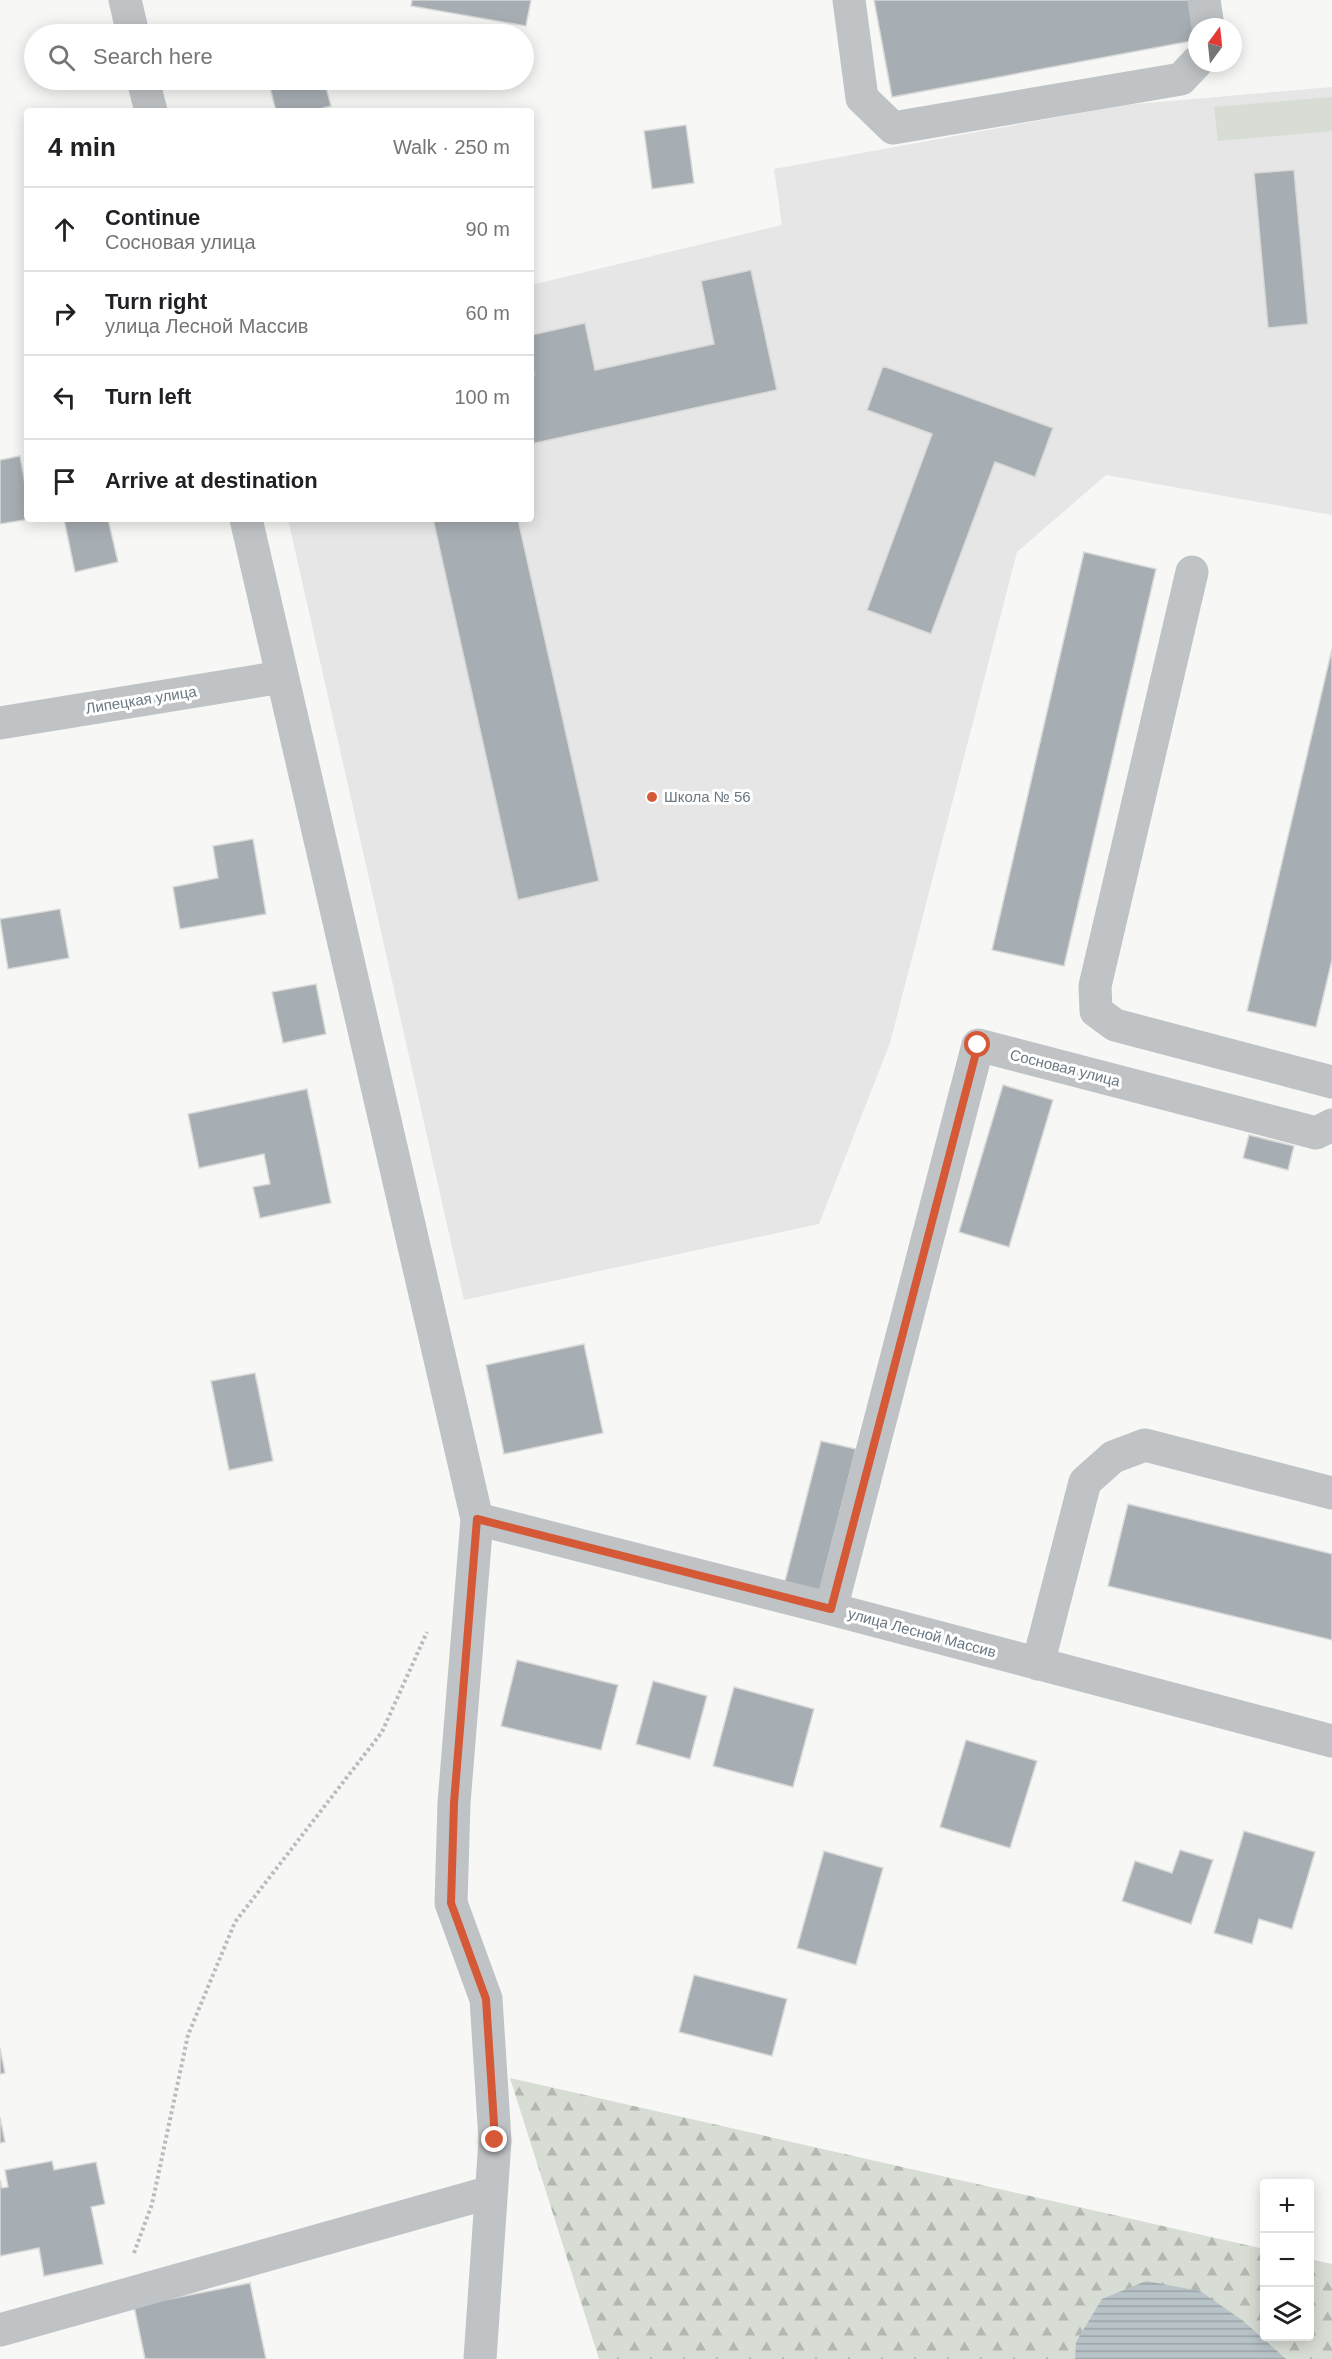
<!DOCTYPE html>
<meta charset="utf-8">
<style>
:root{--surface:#fff;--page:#f6f6f6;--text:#202124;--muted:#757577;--line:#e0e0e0}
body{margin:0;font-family:Helvetica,sans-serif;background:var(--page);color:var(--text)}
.controls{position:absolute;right:18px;bottom:18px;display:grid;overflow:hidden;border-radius:6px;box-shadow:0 3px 15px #0003}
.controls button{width:54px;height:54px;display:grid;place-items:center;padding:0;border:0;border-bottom:2px solid var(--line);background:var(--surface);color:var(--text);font:30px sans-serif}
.compass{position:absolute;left:1188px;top:18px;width:54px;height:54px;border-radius:50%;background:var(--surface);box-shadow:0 3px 15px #0003;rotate:15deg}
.stop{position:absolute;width:18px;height:18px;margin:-14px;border:4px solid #d55837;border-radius:50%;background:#fff}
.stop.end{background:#d55837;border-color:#fff;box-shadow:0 2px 6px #0008}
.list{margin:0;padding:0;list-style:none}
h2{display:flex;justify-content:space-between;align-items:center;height:78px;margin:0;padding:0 24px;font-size:26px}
h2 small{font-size:20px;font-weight:400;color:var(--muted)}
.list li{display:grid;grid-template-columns:39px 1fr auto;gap:18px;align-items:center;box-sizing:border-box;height:84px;padding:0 24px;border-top:2px solid var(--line)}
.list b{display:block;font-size:22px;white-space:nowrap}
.list p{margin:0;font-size:20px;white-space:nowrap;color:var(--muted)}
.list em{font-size:20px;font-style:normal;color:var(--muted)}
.icon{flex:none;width:33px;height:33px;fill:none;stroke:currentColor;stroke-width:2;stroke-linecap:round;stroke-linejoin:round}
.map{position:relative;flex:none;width:1332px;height:2359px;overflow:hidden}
.search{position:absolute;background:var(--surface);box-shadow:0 3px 15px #0003;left:24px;top:24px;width:510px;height:66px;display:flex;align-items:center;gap:15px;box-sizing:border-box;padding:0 21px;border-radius:33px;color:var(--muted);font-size:22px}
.panel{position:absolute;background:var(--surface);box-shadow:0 3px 15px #0003;left:24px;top:108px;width:510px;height:414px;border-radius:6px}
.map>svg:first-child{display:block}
</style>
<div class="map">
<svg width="1332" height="2359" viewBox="0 0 1332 2359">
<defs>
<pattern id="forest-firs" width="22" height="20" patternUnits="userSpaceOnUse" patternTransform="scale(1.5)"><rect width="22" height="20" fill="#d7dcd4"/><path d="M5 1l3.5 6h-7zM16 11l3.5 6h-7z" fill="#b2b7b1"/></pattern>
<pattern id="water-rules" width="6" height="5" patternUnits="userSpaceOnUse" patternTransform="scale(1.5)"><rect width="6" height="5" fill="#b8c3c7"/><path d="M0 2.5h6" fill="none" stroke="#9aa3a7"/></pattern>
</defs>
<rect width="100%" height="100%" fill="#f7f7f5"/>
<path fill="#e5e6e5" d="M1332,87V515L1106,475L1017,552L890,1043L819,1224L464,1300L288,519H531V285L782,225L774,169L1124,105Z"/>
<path fill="url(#forest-firs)" d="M510,2078L1264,2249V2336H1310V2259L1332,2264V2359H599Z"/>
<path fill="#d7dcd4" d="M1332,97V131L1218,141L1214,107Z"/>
<path fill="url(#water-rules)" d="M1146,2281L1200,2291L1242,2320L1286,2359H1075L1076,2342L1102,2299Z"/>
<path fill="#a7aeb3" stroke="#d9d9d7" stroke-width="1.5" d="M412,0H531L526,26L411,6Z
M874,0H1191L1197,40L892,97Z
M268,80H324L331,106L312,111H276Z
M686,125L694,183L652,189L644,131Z
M1294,170L1308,324L1268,328L1254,173Z
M751,270L777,390L531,444V376L534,375L531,363V335L585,323L595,370L714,344L701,281Z
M883,366L1053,428L1035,477L995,462L931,634L867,610L932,434L867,410Z
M20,456L27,495V519H30L0,524V460Z
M64,519H108L118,562L75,572Z
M433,519H518L599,881L518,900Z
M1084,552L1156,569L1064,966L992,950Z
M1332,649V960L1316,1027L1247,1011Z
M253,839L266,914L180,929L173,887L218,878L213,846Z
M60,909L69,958L8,969L0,919Z
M316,984L326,1034L283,1043L272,992Z
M1003,1085L1053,1100L1009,1247L959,1232Z
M307,1089L331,1203L260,1218L253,1187L270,1184L264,1154L199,1168L188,1114Z
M1249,1135L1294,1146L1288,1170L1243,1158Z
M584,1344L603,1433L504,1454L486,1365Z
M255,1373L273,1461L229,1470L211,1381Z
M821,1441L856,1449L819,1594L784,1585Z
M1128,1504L1332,1554V1640L1108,1586Z
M517,1660L618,1685L601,1750L501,1726Z
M653,1681L707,1696L690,1759L636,1744Z
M734,1687L814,1709L793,1787L713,1766Z
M966,1740L1037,1761L1010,1848L940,1827Z
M1244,1831L1315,1852L1292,1929L1259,1919L1252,1944L1214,1933Z
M1180,1850L1213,1860L1191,1924L1122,1901L1135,1861L1172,1873Z
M824,1851L883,1868L856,1965L797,1948Z
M694,1975L787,1999L772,2056L679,2032Z
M0,2048L5,2073L0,2074Z
M0,2117L5,2142L0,2143Z
M52,2161L54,2170L96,2162L105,2204L91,2207L103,2264L44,2276L39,2248L0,2256V2180L2,2188L8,2187L5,2170Z
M250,2283L266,2359H145L134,2306Z"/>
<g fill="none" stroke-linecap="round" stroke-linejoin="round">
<path stroke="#b9bcbe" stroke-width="4" stroke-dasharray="3 3" stroke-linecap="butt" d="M134,2253L152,2204L188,2035L235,1922L382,1732L427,1632"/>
<path stroke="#bfc3c6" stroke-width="33" d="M125,0L133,34
M849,0L862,98L893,128L1181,79L1197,62
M1204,0L1208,27
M143,80L151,111
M246,519L477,1519L454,1803L451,1903L486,1999L495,2140L480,2359
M1192,572L1095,986L1096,1011L1115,1025L1332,1082
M0,723L282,677
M477,1519L831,1609L1332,1741
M831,1609L978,1045L1316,1133L1332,1125
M1038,1664L1085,1482L1113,1457L1145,1445L1332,1493
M0,2330L491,2192"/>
</g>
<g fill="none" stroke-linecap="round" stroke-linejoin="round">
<path stroke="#d55837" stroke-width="8" d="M495,2140L486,1999L451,1903L454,1803L477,1519L831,1609L978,1045"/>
</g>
<circle fill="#d55837" stroke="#fff" stroke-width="2" cx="652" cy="797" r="6"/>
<g text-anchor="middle" stroke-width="6" stroke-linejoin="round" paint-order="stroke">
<g font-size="15" fill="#697883" stroke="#fff">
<text transform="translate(141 700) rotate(-9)" y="5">Липецкая улица</text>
<text transform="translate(1065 1068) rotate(14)" y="5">Сосновая улица</text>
<text transform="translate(922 1633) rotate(15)" y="5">улица Лесной Массив</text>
</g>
<g font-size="15" fill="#697883" stroke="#fff" text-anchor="start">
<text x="664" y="802">Школа № 56</text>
</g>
</g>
</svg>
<div class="controls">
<button>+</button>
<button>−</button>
<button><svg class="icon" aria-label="layers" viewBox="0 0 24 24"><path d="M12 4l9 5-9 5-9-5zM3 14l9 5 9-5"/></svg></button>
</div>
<svg class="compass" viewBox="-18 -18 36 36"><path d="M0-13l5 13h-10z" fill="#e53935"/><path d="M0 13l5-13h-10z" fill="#757577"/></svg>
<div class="stop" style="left:978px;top:1045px"></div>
<div class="stop end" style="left:495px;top:2140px"></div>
<div class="search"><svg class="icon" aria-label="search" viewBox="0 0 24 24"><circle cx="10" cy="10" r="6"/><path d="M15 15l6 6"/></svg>Search here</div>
<section class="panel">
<h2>4 min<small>Walk · 250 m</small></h2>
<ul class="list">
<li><svg class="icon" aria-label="ahead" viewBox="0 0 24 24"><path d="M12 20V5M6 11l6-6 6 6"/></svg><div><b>Continue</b><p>Сосновая улица</p></div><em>90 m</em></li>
<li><svg class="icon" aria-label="right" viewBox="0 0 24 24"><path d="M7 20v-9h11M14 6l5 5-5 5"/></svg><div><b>Turn right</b><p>улица Лесной Массив</p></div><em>60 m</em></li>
<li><svg class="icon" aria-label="left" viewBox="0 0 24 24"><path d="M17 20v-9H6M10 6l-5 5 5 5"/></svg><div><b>Turn left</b></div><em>100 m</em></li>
<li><svg class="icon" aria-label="arrive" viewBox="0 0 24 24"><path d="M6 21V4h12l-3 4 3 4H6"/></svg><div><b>Arrive at destination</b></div></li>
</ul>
</section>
</div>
